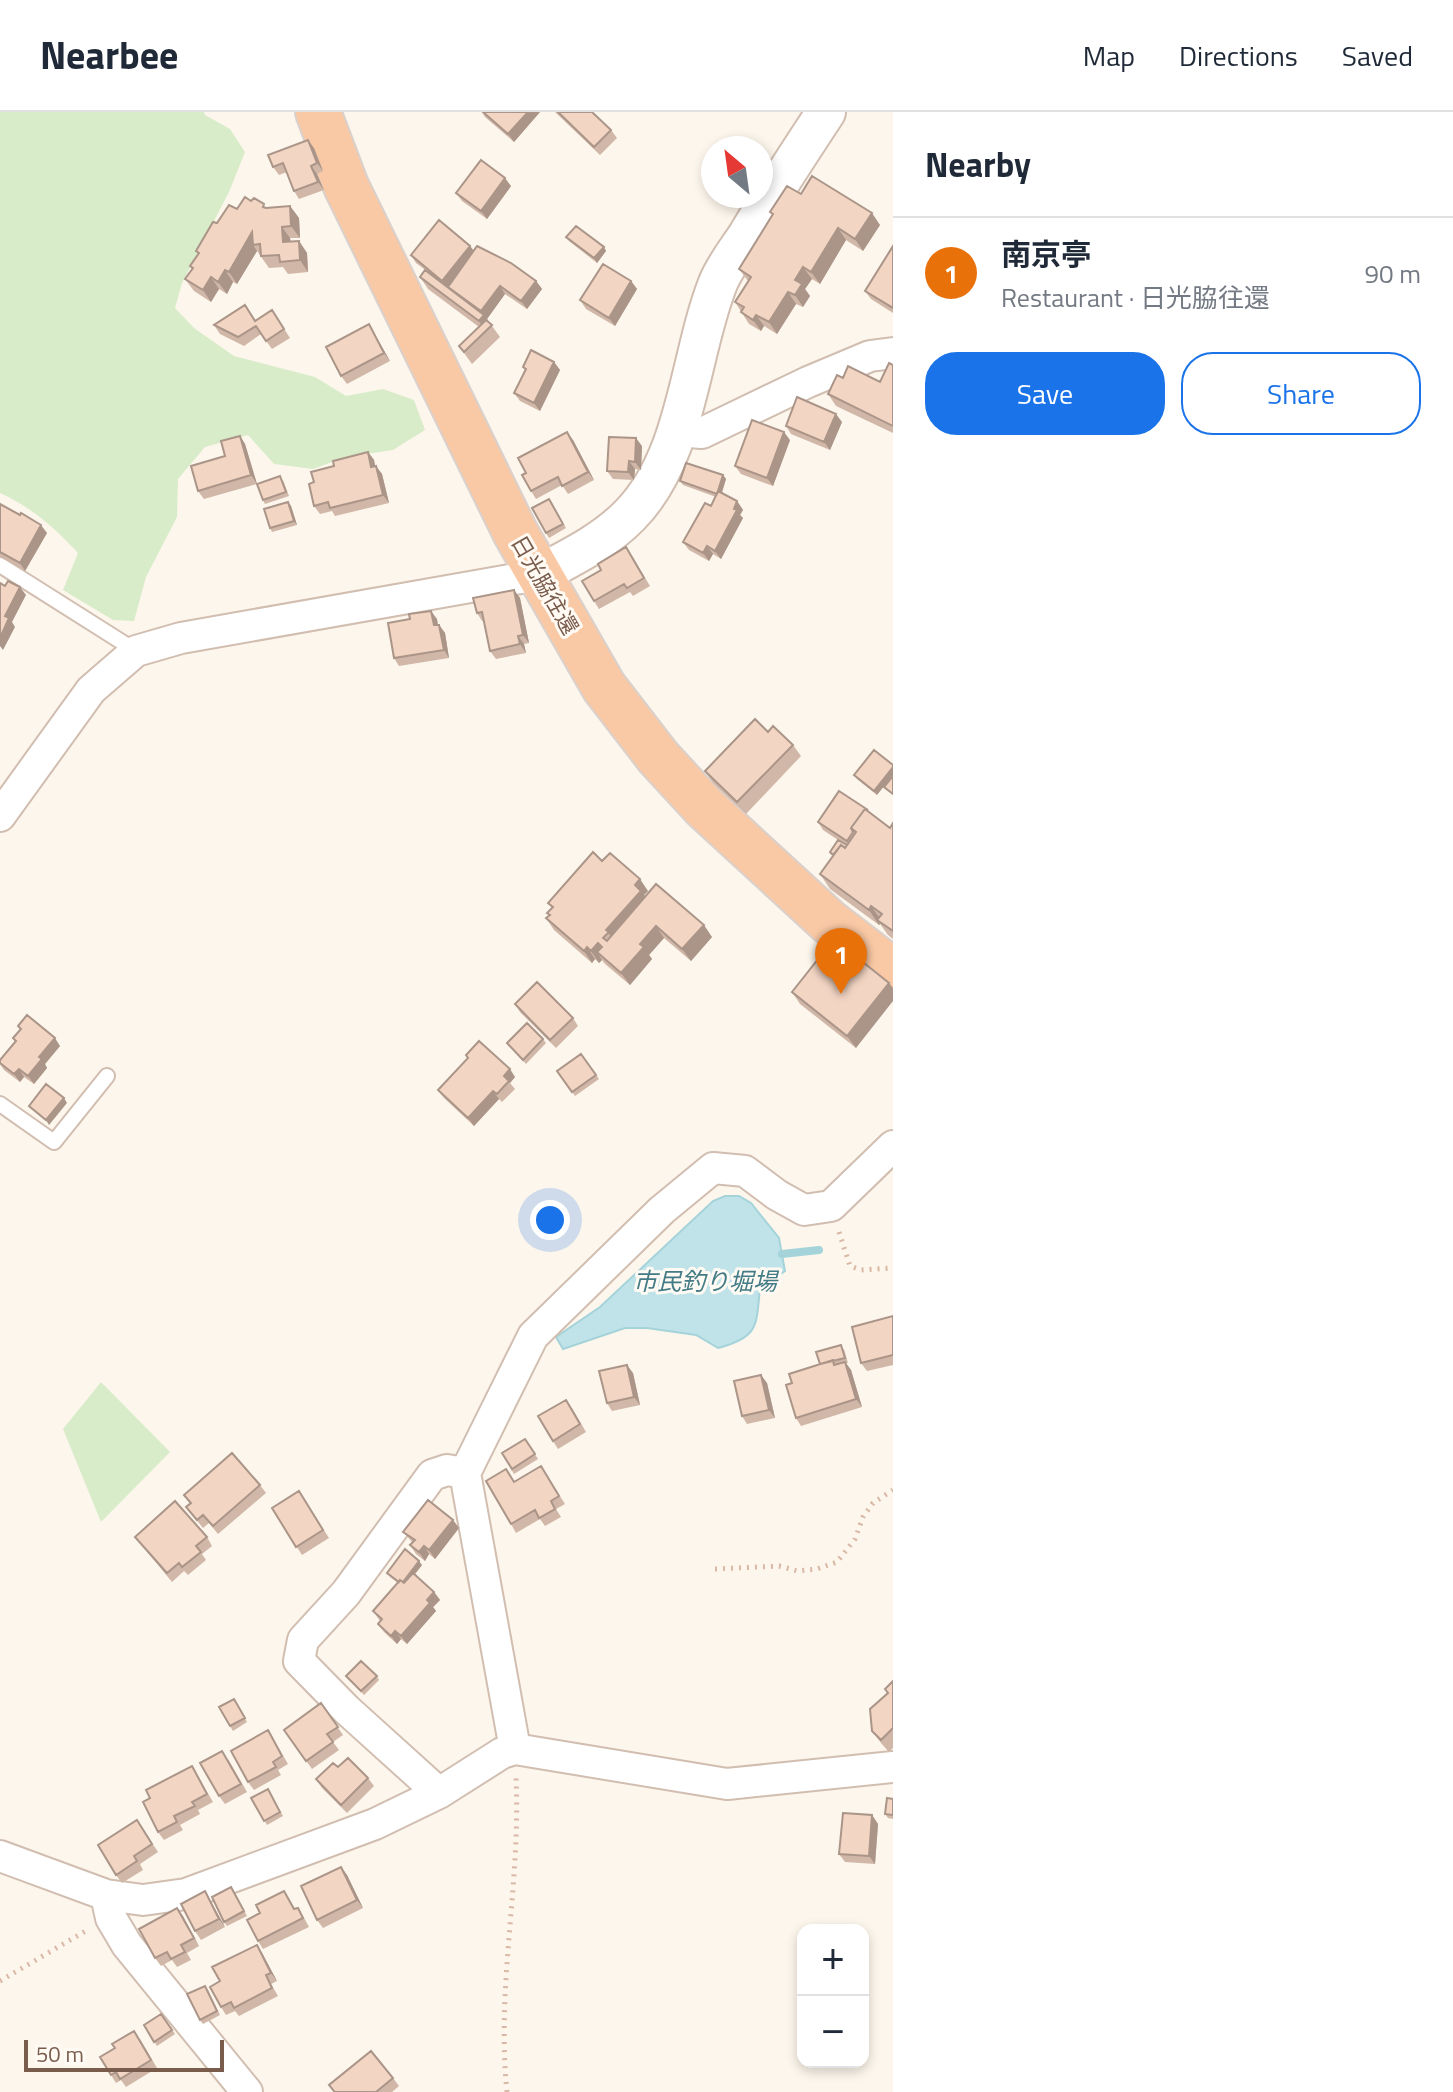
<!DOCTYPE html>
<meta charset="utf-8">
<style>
:root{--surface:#fff;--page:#f2f2f3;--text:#1f2937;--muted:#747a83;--line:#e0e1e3;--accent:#1a73e8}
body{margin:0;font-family:"Titillium Web","Noto Sans JP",sans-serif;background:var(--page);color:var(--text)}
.controls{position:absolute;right:24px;bottom:24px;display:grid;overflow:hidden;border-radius:16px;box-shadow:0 4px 12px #0003}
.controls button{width:72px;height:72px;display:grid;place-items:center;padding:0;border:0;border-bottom:2px solid var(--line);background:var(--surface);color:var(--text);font:40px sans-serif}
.compass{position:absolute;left:701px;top:24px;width:72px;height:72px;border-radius:50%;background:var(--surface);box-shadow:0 4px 12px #0003;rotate:331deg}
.scale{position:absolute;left:24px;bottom:20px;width:200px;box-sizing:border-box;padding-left:8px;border:4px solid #7a5c4d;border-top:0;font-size:22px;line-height:28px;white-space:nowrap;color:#7a5c4d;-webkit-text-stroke:6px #fffaf3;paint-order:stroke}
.you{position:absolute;left:550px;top:1108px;width:28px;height:28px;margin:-20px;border:6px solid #fff;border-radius:50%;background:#1a73e8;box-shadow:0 0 0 12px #1a73e833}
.badge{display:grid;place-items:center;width:52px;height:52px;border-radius:50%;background:var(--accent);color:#fff;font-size:26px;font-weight:700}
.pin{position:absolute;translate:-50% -66px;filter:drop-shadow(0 2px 4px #0008)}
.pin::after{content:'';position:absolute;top:42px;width:28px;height:24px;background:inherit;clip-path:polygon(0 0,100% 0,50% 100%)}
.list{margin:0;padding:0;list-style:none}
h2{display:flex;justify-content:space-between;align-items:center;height:104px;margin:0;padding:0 32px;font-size:34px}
h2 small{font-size:26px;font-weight:400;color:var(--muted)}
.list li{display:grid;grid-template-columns:52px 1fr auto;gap:24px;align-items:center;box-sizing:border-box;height:112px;padding:0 32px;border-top:2px solid var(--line)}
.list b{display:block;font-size:30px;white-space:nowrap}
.list p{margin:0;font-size:26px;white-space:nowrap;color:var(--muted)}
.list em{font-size:26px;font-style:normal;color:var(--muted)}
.actions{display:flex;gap:16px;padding:24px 32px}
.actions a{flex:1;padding:18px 0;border:2px solid var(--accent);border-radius:32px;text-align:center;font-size:28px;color:var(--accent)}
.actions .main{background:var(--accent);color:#fff}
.map{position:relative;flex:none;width:893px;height:1980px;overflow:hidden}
header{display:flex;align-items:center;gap:48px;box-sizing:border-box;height:112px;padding:0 40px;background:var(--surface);border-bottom:2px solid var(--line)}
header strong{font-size:38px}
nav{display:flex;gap:44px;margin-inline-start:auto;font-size:28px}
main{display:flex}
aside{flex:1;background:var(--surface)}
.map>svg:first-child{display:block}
</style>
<header>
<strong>Nearbee</strong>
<nav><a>Map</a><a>Directions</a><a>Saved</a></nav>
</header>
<main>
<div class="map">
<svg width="893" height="1980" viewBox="0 0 893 1980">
<rect width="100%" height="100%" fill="#fdf6ec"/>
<path fill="#d8ecc9" d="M0,0H204L205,3L230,17L245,40L229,80L182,171L175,196L194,216L234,244L315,265L346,284L383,277L414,288L425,318L393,338L346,345L313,357L274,352L248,323L205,335L178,367L177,405L146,465L134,509L113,508L63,478L78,441C55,416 31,395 0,381Z
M101,1270L170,1340L101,1410L63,1317Z"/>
<path fill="#bfe3e8" stroke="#a5d3da" stroke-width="2" d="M725,1084H739L751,1091L779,1126L785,1159L760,1176C756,1213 760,1225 718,1236L696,1223L647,1216H625L563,1237L556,1225L600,1195L713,1089Z"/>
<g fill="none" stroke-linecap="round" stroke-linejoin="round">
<path stroke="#a5d3da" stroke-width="8" d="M782,1142L819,1138"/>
<defs>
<path id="service" d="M0,453L136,539
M0,992L54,1030L107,964"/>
<path id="minor" d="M676,319L702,321L808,270L870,244L893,241
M0,704L91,578L136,539L181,526L538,463
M515,1637L465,1361L533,1224L662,1098L713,1056L745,1059L777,1083L804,1098L831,1094L893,1034
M439,1681L346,1597L299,1549L303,1528L346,1481L432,1363L447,1358L465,1361
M0,1744L106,1783L143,1788L186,1782L375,1712L439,1681L502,1641L515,1637L727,1672L893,1655
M106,1783L111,1806L127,1833L247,1980"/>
<path id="tertiary" d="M538,463C570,446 605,429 630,403C688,344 689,244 718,171C725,154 737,139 747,124C772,82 799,41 826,0"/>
<path id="trunk" d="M318,0L346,74L515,420L604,575L658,645L704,695L828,809L893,859"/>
</defs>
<use href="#service" stroke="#d1beb0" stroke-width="18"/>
<use href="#minor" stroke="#d1beb0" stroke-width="34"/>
<use href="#tertiary" stroke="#d1beb0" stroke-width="42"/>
<use href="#trunk" stroke="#dad1cd" stroke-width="48"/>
<path stroke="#d9b8a5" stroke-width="5" stroke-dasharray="2 6" stroke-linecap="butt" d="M839,1120L850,1154L861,1158L893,1156
M715,1457L779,1454L798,1459L817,1457L837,1450L855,1427L863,1405L873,1391L893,1378
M0,1869L89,1817
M507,1980C496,1875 521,1770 516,1666"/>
<use href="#service" stroke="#fff" stroke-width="14"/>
<use href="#minor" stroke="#fff" stroke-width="30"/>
<use href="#tertiary" stroke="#fff" stroke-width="38"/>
<use href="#trunk" stroke="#f9c8a4" stroke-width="44"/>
</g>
<path fill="#d1b7a8" d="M482,0H540L514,30L485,5Z
M555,0H592L611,18L617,26L600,43Z
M314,36L323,59L317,62L324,78L299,87L294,79L287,60L279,63L273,55Z
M511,74L487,107L462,89L456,81Z
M801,82L880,113L863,139L846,128L820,172L812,167L805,177L810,184L803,195L796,192L777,222L764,214L761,219L749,212L735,190L748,169L739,157L772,103L770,100Z
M251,89L267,96L290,94L299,106L300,126H290L291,130L299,129L307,141L308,160L288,162L283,155L269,156L257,139L237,172L233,170L227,182L219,177L211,190L194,179L185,167L192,158L190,154L198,142L196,139L217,111Z
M566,125L604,135L606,139L597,151L569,129Z
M470,134L474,139L536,169L542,177L527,197L505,182L487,207L500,225L472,252L459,234L479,215L428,177L420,165L428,160L416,151L411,143Z
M893,134V201L871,187L865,179Z
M631,169L637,177L615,214L586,197L580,188Z
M272,198L290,226L272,237L261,222L244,234L220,222L214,213L255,209Z
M374,221L390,249L347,272L341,264Z
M554,250L560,258L540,299L520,289L514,281L525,259L523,255Z
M893,253V321L836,294L828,282L843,266L880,270Z
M842,310L830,338L791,322L786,314Z
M240,324L245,332L257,372L204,387L198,379L225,344Z
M573,328L594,368L568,382L562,373L536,387L531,379Z
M790,328L773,374L741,362L735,354Z
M642,334L641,358L635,357L634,368L613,367L607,359Z
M368,340L374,348L375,354L382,362L389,391L335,404L332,399L320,402L314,394V370L334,354Z
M723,363L726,367L722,381L737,389L743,398L740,403L743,406L721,447L713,442L709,449L689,438L683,430L711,394L716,385L683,373L680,369Z
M283,368L289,384L265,392L263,388Z
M288,390L291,394L297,413L272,420L270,416Z
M552,391L566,416L549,426L546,421Z
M0,392L47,421L25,459L0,445Z
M632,444L650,474L633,484L630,480L599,497L594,489Z
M514,478L520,486L529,531L524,532L526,541L496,547L490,539L484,509H482L477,501Z
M410,507H437L438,513H439L445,521L449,546L399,554L394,546Z
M768,620L793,633L801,644L746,702L713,671L705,659Z
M874,638L877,683L857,667L854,663Z
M869,701L890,716L893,711V827L888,823L880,812L879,813L830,777L820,762L833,744L830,740L838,728L823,718L818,710Z
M602,749L648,779L644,783L646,784L712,825L691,849L664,826L649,843L652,847L630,873L605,852L602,848L599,851L595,847L592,851L554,818L546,806L549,804L547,801L552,796L548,791Z
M893,876L856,936L800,892L792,880Z
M515,892L573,906L578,914L556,936L520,900Z
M18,914L60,934L45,952L47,956L34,972L24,965L20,970L4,958L0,952V948L15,930L13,926L20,917Z
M543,927L546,931L526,952L507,931Z
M581,942L599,967L575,984L557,959Z
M515,965L510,971L515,977L502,990L499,987L474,1014L444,986L438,978Z
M893,1204V1253L867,1259L861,1251Z
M844,1237L848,1251H846L851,1258L862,1295L801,1314L796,1306L792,1271Z
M633,1261L640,1293L612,1299L607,1291Z
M767,1271L775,1306L747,1312L742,1304Z
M572,1296L586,1320L558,1337L553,1329Z
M525,1327L538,1347L514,1362L502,1341Z
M541,1354L565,1392L556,1397L561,1405L545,1414L540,1407L516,1421L511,1412L514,1370Z
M260,1373L266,1381L218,1422L209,1411L203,1416L186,1395L190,1392L184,1383Z
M299,1379L329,1426L302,1443L272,1396Z
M453,1408L459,1416L435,1447L429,1442L425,1449L416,1442L410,1433L413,1431L403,1420Z
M135,1425H207L212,1434L202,1442L206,1448L188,1463L184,1459L172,1470Z
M422,1453L415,1462L434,1480L440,1488L433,1495L436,1499L407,1532L401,1527L397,1532L384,1520L378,1512L380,1509L373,1499L398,1471L390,1465L387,1461Z
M346,1564H377L379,1568L364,1583Z
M893,1569V1636L889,1640L881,1631L872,1619Z
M234,1587L247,1610L233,1619L230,1614Z
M321,1591L343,1623L333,1630L339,1638L312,1657L284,1618Z
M268,1618L288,1652L278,1658L281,1663L254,1678L248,1670Z
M228,1647L247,1680L225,1692L219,1684Z
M192,1654L213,1690L198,1698L200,1702L180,1713L183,1718L164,1728L158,1720L150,1686Z
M338,1655L368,1666L374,1674L347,1701L322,1676L316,1667Z
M268,1677L283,1704L267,1713L251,1686Z
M893,1687V1707L888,1706L885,1702Z
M872,1703L878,1712L875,1752L845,1750L839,1742Z
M137,1708L158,1740L140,1752L143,1758L122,1771L116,1763Z
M341,1755L347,1763L363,1796L323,1816L317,1808Z
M205,1779L225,1815L201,1828L195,1819Z
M234,1779L247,1804L227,1814L224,1810Z
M284,1779L295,1797L298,1796L303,1804L309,1815L263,1837L258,1829L260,1801Z
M177,1796L199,1834L187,1841L191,1848L177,1855L172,1848L161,1854L155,1846Z
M262,1841L277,1869L271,1872L278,1884L239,1904L235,1899L226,1903L221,1895L220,1869Z
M208,1878L220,1903L203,1912L200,1908Z
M161,1902L175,1922L157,1934L144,1913Z
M140,1927L157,1956L126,1975L121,1968L116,1971L111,1963Z
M393,1966L399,1974L392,1980H334L329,1973Z"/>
<path fill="#aa9588" d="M528,0H540L514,30L508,22Z
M308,28L314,36L323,59L317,51Z
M311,54L317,62L324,78L318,70Z
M505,66L511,74L487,107L481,99Z
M290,94L299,106L300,126L291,114Z
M872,101L880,113L863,139L855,127Z
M282,115L290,126L292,142L283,130Z
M838,116L846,128L820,172L811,160Z
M252,120L253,133L257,139L237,172L229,160Z
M299,129L307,141L308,160L300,148Z
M470,134L476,142L448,177L442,169Z
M604,135L606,139L597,151L594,146Z
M803,155L812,167L805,177L810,184L803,195L795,183V168Z
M225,158L233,170L227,182L218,170Z
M211,165L219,177L211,190L203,178Z
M536,169L542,177L527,197L521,189Z
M631,169L637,177L615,214L609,206Z
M500,174L505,182L487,207L491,213L486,219L479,209L484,203L481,199Z
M788,180L796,192L777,222L769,210Z
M756,203L764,214L761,219L753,208Z
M369,212L374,221L390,249L384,241Z
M554,250L560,258L540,299L534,291Z
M836,302L842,310L830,338L824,330Z
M567,320L573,328L594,368L588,360Z
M784,320L790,328L773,374L767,366Z
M240,324L245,332L257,372L251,363Z
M636,326L642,334L641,358L635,350Z
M368,340L374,348L377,363L371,355Z
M629,349L635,357L634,368L628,360Z
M376,354L382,362L389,391L383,383Z
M723,363L726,367L720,386L717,382Z
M737,389L743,398L740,403L743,406L721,447L715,439Z
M288,390L291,394L297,413L294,409Z
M41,413L47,421L25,459L20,451Z
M707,434L713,442L709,449L703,441Z
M20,475L26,483L12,510L15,515L3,538L0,534V526L5,504Z
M514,478L520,486L529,531L523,523Z
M431,499L437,507L439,522L434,513Z
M439,513L445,521L449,546L444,538Z
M518,524L524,532L526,541L520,532Z
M893,655V663L877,683L874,679Z
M640,767L648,779L644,783L650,790L615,830L606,818L635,773Z
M871,794L882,809L877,808L880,812L879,813L869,798Z
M704,813L712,825L691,849L682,837Z
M656,814L664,826L649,843L652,847L630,873L621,861L640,832Z
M598,831L606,843L597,840L602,848L599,851L591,839Z
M587,835L595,847L592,851L584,839Z
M889,871L893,876V889L856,936L847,924Z
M55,926L60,934L45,952L47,956L34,972L28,964L39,945Z
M19,957L24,965L20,970L14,962Z
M510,957L515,965L510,971L504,964Z
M493,979L499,987L474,1014L468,1006Z
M64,986L67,991L49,1013L46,1008Z
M845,1250L851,1258L862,1295L856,1287Z
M627,1253L633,1261L640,1293L634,1285Z
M761,1263L767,1271L775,1306L769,1298Z
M453,1408L459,1416L435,1447L429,1438Z
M424,1434L429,1442L425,1449L419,1440Z
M419,1449L422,1453L404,1476L402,1472Z
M434,1480L440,1488L433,1495L436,1499L407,1532L401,1524Z
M395,1519L401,1527L397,1532L391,1524Z
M872,1703L878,1712L875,1752L869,1744Z
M341,1755L347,1763L363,1796L357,1788Z
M205,1779L225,1815L219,1807Z
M177,1796L183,1804L199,1834L194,1826Z
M257,1833L262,1841L277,1869L271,1861Z"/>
<path fill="#f3d5c3" stroke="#aa9588" stroke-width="2" d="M483,0H528L508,22Z
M558,0H592L611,18L594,35Z
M308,28L317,51L311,54L318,70L294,79L283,51L273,55L268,43Z
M481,48L505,66L481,99L456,81Z
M812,64L872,101L855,127L838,116L811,160L803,155L795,168L802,172L795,183L788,180L769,210L756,203L753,208L741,200L744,195L735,190L751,165L739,157L773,102L770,100L787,74L801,82Z
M245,85L251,89L254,86L264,92L263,95L266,96L290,94L291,114L282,115L283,130L299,129L300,148L280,150L279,143L261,144L260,132L253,133L252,120L229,160L225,158L218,170L211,165L203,178L185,167L193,156L190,154L199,141L196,139L213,110L217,111L229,93L237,97Z
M439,108L470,134L442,169L411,143Z
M576,114L604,135L594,146L566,125Z
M477,134L511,151L536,169L521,189L500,174L481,199L448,175Z
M893,134V196L865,179Z
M603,152L631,169L609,206L580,188Z
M425,158L484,203L479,209L420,165Z
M245,193L255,209L272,198L284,217L266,229L256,214L238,225L214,213Z
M486,208L492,213L464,240L459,234Z
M369,212L384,241L341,264L326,235Z
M531,238L554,250L534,291L514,281L526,257L523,255Z
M889,251L893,253V314L828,282L837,263L843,266L848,254L880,270Z
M797,285L836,302L824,330L786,314Z
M752,308L784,320L767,366L735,354Z
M567,320L588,360L562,374L558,365L531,379L522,363L526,361L518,346Z
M240,324L251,363L198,379L191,354L225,344L221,329Z
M609,325L636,326L635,350L629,349L628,360L607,359Z
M368,340L371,355L376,354L383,383L330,396L328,390L314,394L309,372L314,370L311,360L334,354L333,349Z
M686,351L723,363L717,382L680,369Z
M280,364L286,380L263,388L257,372Z
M718,379L737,389L734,397L737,398L715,439L707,434L703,441L683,430L705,391L711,394Z
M549,387L563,412L546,421L532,396Z
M288,390L294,409L270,416L264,397Z
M0,392L20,403L21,401L41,413L20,451L0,440Z
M626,435L644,466L627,476L624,472L594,489L582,469L601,458L598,452Z
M8,469L20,475L5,504L9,506L0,526V471L5,474Z
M514,478L523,523L518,524L520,532L490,539L482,500L477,501L473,486Z
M431,499L434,513H439L444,538L394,546L388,511L410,507L409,502Z
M755,607L768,620L773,614L793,633L737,690L705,659Z
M874,638L893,653V655L874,679L854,663Z
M893,664V682L884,675Z
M839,679L868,698L865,697L851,716L853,720L847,729L818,710Z
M865,697L890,716L893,711V819L877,808L882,802L871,794L869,798L820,762L841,733L845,736L856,720L851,716Z
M838,728L847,733L845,736L841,733L833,743L830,740Z
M593,740L602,749L610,741L640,767L635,773L641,779L606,818L609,820L603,826L607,829L656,772L704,813L682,837L656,814L640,832L644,835L621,861L597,840L602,835L598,831L591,839L587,835L584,839L546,806L550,803L547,801L553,795L548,791Z
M834,827L889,871L847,924L792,880Z
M537,870L573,906L550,928L515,892Z
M27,903L55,926L39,945L42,947L28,964L19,957L14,962L0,951V948L16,929L13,926L21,917L18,914Z
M527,911L543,927L523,948L507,931Z
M479,929L510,957L504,964L509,969L497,982L493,979L468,1006L438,978L468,946L466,943Z
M581,942L596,963L572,980L557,959Z
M46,972L64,986L46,1008L29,994Z
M893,1204V1243L861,1251L852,1215Z
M841,1233L845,1246L820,1252L816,1240Z
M833,1248L834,1253L845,1250L856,1287L796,1306L786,1273L792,1271L789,1262Z
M627,1253L634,1285L607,1291L599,1259Z
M761,1263L769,1298L742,1304L734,1269Z
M566,1288L580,1312L553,1329L538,1304Z
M525,1327L535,1342L512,1357L502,1341Z
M232,1341L260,1373L213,1414L203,1403L197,1408L186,1395L191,1391L184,1383Z
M541,1354L559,1384L551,1389L555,1397L539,1406L535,1398L511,1412L486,1369L506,1357L514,1370Z
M299,1379L323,1418L296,1435L272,1396Z
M428,1388L453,1408L429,1438L424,1434L419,1440L410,1433L415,1428L403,1420Z
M175,1389L207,1425L196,1434L201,1440L182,1455L179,1451L167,1461L135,1425Z
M405,1437L419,1449L403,1470L400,1468L399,1470L387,1461Z
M413,1461L434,1480L427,1488L430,1491L401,1524L395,1519L391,1524L378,1512L382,1507L373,1499L400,1468L404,1471Z
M361,1549L377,1564L361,1579L346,1564Z
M893,1569V1616L881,1628L872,1619L870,1597L888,1581L885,1577Z
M234,1587L245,1606L230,1614L219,1595Z
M321,1591L338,1615L327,1622L333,1630L306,1649L284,1618Z
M268,1618L282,1644L273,1650L276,1655L248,1670L231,1639Z
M222,1639L241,1672L219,1684L200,1651Z
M348,1646L368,1666L341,1693L316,1667L333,1651L338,1655Z
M192,1654L207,1682L192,1690L195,1694L174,1704L177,1710L158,1720L143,1690L150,1686L146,1678Z
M268,1677L280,1700L264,1709L251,1686Z
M887,1686L893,1687V1703L885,1702Z
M843,1701L872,1703L869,1744L839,1742Z
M137,1708L152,1732L134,1744L137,1749L116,1763L98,1733Z
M341,1755L357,1788L317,1808L301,1774Z
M231,1775L244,1799L224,1810L212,1785Z
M205,1779L219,1807L195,1819L181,1792Z
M284,1779L294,1797L298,1796L303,1806L258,1829L247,1808L260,1801L256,1793Z
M177,1796L194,1826L181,1833L185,1840L171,1847L167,1840L155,1846L139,1817Z
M257,1833L271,1861L266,1863L272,1876L234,1896L231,1890L221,1895L210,1875L220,1869L212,1855Z
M205,1874L217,1899L200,1908L187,1882Z
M161,1902L172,1918L154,1930L144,1913Z
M134,1919L151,1948L120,1967L116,1960L111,1963L100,1945L115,1936L112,1932Z
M371,1939L393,1966L376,1980H334V1979L329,1973Z"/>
<g text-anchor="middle" stroke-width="6" stroke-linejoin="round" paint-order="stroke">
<g font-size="22" fill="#7a5c4d" stroke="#fffaf3">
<text transform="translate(545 473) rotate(60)" y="8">日光脇往還</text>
</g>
<g font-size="24" font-style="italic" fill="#437c86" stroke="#fffaf3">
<text x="705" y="1178">市民釣り堀場</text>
</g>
</g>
</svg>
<div class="controls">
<button>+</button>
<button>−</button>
</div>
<svg class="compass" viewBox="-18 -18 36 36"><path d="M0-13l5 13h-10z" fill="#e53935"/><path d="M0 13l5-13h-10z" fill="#747a83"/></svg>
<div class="scale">50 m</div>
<div class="you"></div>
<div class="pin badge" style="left:841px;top:882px;background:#e8710a">1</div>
</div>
<aside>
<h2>Nearby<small></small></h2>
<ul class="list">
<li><span class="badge" style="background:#e8710a">1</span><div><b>南京亭</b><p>Restaurant · 日光脇往還</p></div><em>90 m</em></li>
</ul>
<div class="actions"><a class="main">Save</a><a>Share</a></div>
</aside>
</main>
